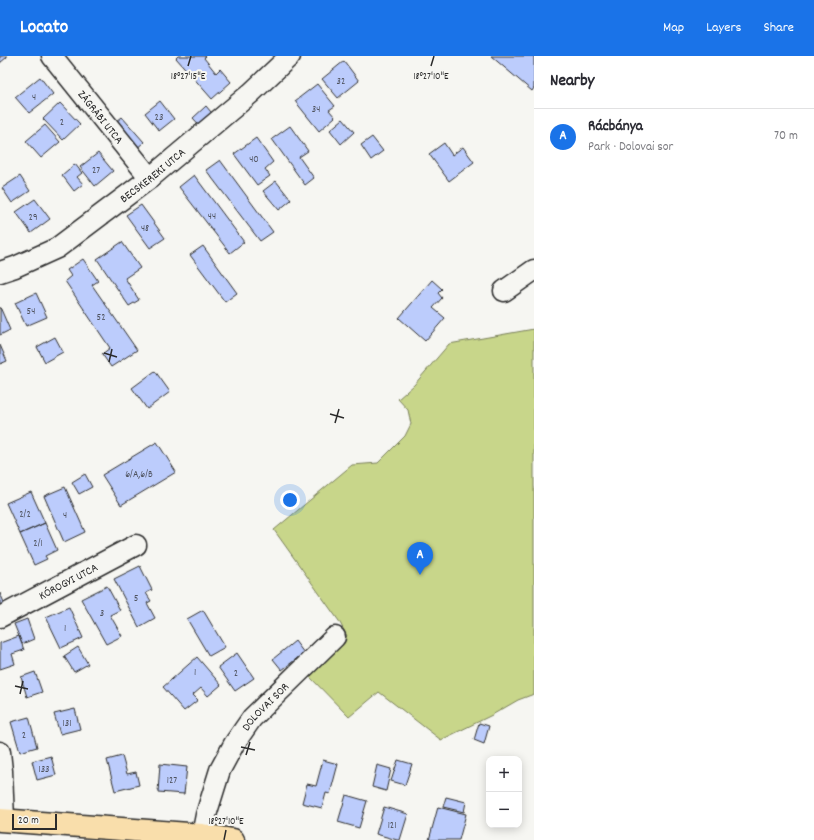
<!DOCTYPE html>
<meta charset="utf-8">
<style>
:root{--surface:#fff;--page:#f7f7f7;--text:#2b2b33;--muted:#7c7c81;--line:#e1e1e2;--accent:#1a73e8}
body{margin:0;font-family:Dekko,sans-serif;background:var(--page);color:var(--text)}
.controls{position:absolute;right:12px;bottom:12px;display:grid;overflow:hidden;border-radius:8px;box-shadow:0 2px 10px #0003}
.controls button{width:36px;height:36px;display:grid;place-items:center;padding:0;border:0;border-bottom:1px solid var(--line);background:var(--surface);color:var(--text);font:20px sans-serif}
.scale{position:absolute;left:12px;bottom:10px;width:45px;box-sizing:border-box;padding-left:4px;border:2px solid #2b2b2b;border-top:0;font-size:11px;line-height:14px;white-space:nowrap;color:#2b2b2b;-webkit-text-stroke:3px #f6f6f2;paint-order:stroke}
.you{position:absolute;left:290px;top:444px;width:14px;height:14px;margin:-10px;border:3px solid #fff;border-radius:50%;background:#1a73e8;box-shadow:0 0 0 6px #1a73e833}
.badge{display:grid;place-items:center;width:26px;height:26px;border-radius:50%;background:var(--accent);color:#fff;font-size:13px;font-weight:700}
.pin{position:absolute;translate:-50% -33px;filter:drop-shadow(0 1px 2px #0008)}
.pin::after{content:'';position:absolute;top:21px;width:14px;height:12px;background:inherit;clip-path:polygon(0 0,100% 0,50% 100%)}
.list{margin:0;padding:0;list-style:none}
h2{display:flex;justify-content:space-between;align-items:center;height:52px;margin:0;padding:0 16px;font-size:17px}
h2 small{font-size:13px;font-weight:400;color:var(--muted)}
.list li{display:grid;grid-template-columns:26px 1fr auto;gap:12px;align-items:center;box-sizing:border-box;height:56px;padding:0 16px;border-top:1px solid var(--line)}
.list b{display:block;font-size:15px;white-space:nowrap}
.list p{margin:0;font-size:13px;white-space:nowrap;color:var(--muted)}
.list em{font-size:13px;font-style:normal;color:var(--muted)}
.map{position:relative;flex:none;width:534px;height:784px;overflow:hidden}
header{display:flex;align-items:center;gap:24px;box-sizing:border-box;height:56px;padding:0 20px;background:var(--accent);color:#fff}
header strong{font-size:19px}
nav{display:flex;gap:22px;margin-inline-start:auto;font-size:14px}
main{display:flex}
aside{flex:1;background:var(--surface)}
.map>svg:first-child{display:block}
</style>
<header>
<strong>Locato</strong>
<nav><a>Map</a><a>Layers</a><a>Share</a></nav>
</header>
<main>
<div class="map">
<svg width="534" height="784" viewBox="0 0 534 784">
<rect width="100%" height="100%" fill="#f6f6f2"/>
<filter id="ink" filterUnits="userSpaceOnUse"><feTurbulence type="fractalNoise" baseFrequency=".025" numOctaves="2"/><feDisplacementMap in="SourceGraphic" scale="8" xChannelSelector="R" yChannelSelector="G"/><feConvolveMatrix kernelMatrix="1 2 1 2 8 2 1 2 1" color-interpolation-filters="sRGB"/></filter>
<g filter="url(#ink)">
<path fill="#c8d68a" stroke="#7a805a" d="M534,273V638L518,644L492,659L441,684L379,636L349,661L308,619L347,580L339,565L274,474L352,409L378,407L405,380L411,368L408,354L398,343L414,329L449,288Z"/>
<path fill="#bcccfc" stroke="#2b2b2b" d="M0,0H7V1L0,7Z
M178,0H206L204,2L216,17L220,13L231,26L212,43L176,2Z
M491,0H534V32L532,35Z
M344,5L359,25L338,42L322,23Z
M40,21L53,38L29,57L15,41Z
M317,28L335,50L329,54L335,61L319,75L295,45Z
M160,45L174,63L159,75L145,57Z
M60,47L80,68L63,84L43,63Z
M206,50L216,62L203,73L193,62Z
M122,61L144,86L134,95L112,69Z
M343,63L354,76L341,88L330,74Z
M45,69L60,86L41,102L26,85Z
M290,70L308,95L299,101L314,122L305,129L272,83Z
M372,81L383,95L371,104L361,89Z
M256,82L273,106L265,113L270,120L257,129L234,98Z
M444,87L452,99L463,91L474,106L449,125L429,98Z
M98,97L113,115L95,130L80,111Z
M220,104L273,176L260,185L206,114Z
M75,108L82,117L77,121L83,128L74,135L62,119Z
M194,119L244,186L230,197L179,131Z
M20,120L30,135L12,147L2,132Z
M276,125L291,144L279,154L263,135Z
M35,143L50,163L31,177L16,156Z
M141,149L165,182L150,192L126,159Z
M122,186L140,212L125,222L139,244L129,250L97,203Z
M203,190L237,237L225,246L190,199Z
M83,203L98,225L92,229L137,294L111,311L102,298L110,292L65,225L71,220L67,214Z
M432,224L442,233L438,237L442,242L433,252L445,262L425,285L399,262Z
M36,237L47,261L26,270L15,247Z
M0,251L10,274L0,279Z
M55,281L63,296L45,306L37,291Z
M0,289L7,305L0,308Z
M155,315L170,336L147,353L132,332Z
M157,386L176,416L121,449L102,419Z
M85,418L92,431L79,438L72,426Z
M65,431L85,476L64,486L44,440Z
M31,436L45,467L20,478L6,447Z
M45,467L57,494L45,500L47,503L34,509L20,478Z
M140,510L152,534L146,537L151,545L147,547L155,562L139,571L114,523Z
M107,530L120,554L110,559L122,580L106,588L81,543Z
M0,537L6,551L0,554Z
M69,551L83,582L61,592L46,561Z
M203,554L225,591L209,600L187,563Z
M27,563L34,583L22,588L14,568Z
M19,580L24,594L12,598L15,608L0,613V587Z
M295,585L304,597L282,614L273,603Z
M78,591L88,608L74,616L64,600Z
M237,597L254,622L235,635L218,611Z
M197,601L221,629L208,640L201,632L193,639L198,644L184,655L163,631Z
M35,616L42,636L27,641L21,621Z
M75,653L80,673L60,678L54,658Z
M29,661L37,691L20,696L11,666Z
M479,667L489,670L484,688L474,684Z
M51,700L56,719L37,724L32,705Z
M122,700L127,718L136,716L139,729L115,735L107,704Z
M323,704L338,708L330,738L326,737L322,752L302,747L307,728L316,730Z
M398,704L412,708L405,729L391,725Z
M160,708L187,711L184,738L158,736Z
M377,709L391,713L386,735L372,731Z
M346,739L367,745L359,772L338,766Z
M446,741L466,746L464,756L443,751Z
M384,751L408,758L400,784H397L376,778Z
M438,751L466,758L459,784H429Z"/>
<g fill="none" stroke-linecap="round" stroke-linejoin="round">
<defs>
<g id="minor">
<path id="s1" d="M52,0L150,122"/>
<path id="s2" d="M0,216L15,211L57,192L150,122L251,37L290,0"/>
<path d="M504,235L534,214"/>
<path id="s3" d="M0,561L136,489"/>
<path d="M0,696L2,715L4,764"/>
<path id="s4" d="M202,779L206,759L220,714L234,688L252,662L335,581"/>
</g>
<path id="major" d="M0,764L202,779L233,784"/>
</defs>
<use href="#minor" stroke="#2b2b2b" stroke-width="23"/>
<use href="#major" stroke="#2b2b2b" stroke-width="25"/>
<use href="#minor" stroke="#f6f6f2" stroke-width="20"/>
<use href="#major" stroke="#f9deab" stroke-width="22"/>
</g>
</g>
<path fill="none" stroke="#2b2b2b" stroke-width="1.5" d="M188,10L191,0M431,10L434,0M104,297L117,301M109,306L112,293M330,358L344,362M335,367L339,353M15,630L28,633M20,638L23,625M241,691L255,694M246,699L250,686M224,784L226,774"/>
<g text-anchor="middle" stroke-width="4" stroke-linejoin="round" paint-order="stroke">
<g font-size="10" fill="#4f535f">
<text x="341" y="28">32</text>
<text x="34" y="44">4</text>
<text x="316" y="56">34</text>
<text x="159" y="64">23</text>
<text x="62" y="69">2</text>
<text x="254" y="106">40</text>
<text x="96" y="117">27</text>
<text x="212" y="163">44</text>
<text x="33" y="164">29</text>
<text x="145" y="175">48</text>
<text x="31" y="258">54</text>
<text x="101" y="264">52</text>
<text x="139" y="421">6/A,6/B</text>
<text x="25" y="461">2/2</text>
<text x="65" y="462">4</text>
<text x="38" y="490">2/1</text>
<text x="136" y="545">5</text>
<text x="102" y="560">3</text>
<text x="65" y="575">1</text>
<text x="195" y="619">1</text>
<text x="236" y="620">2</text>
<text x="67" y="670">131</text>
<text x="24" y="682">2</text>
<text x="44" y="716">133</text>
<text x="172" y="727">127</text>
<text x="392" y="772">121</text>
</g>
<g font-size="12" fill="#2b2b2b" stroke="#f6f6f2">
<text dy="4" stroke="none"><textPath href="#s1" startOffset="78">ZÁGRÁBI UTCA</textPath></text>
<text dy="4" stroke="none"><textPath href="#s2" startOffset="182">BECSKEREKI UTCA</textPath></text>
<text dy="4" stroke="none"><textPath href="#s3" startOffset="77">KÓROGYI UTCA</textPath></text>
<text dy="4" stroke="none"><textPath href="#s4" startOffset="146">DOLOVAI SOR</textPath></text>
</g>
</g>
<g font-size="10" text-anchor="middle" fill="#2b2b2b" stroke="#f6f6f2" stroke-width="4" stroke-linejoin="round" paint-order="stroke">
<text x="188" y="23">18°27'15"E</text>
<text x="431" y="23">18°27'10"E</text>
<text x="226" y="768">18°27'10"E</text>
</g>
</svg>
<div class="controls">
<button>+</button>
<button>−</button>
</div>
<div class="scale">20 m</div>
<div class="you"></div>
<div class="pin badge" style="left:420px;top:519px">A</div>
</div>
<aside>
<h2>Nearby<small></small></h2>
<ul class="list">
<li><span class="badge">A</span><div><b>Rácbánya</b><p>Park · Dolovai sor</p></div><em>70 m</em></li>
</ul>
</aside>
</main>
